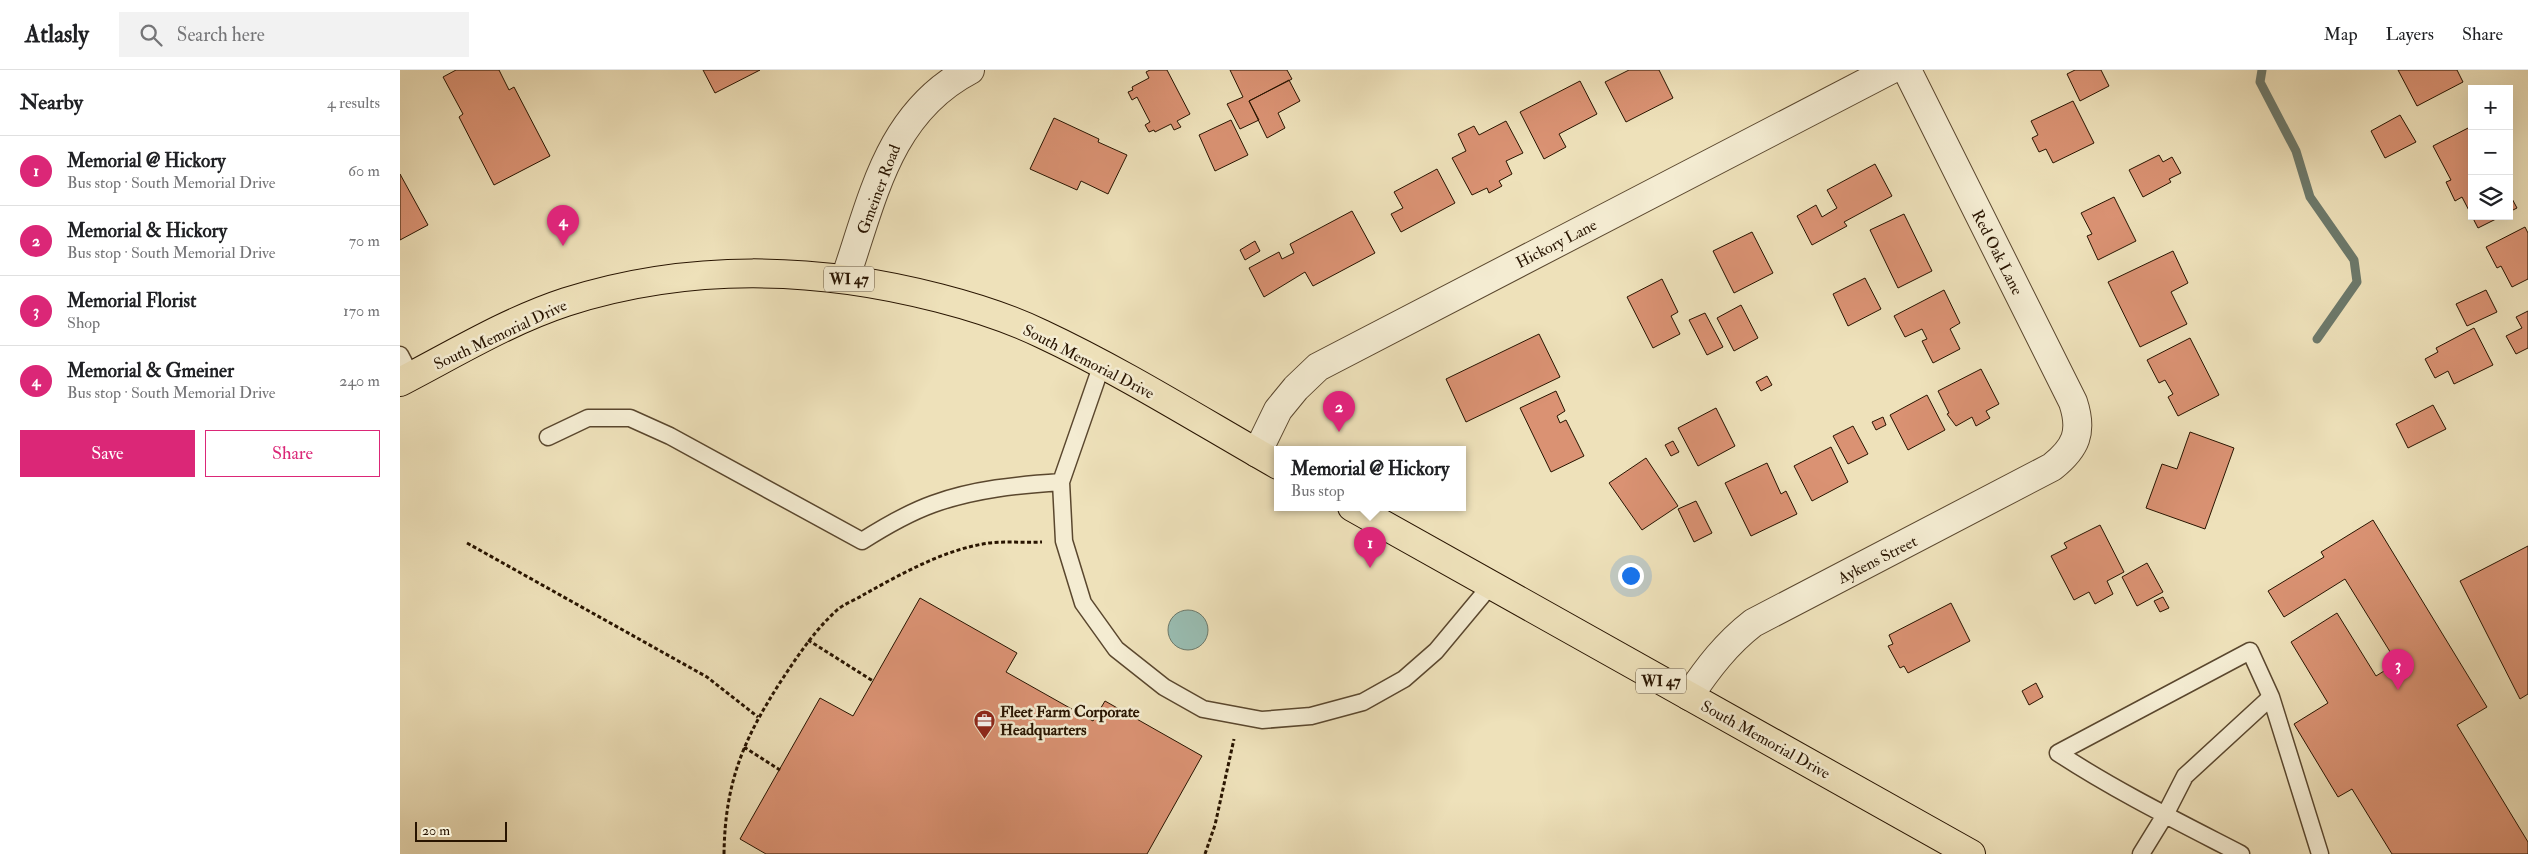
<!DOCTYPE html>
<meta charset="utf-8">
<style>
:root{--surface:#fff;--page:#f2f2f2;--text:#202124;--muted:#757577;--line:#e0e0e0;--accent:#db2777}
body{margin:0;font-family:"IM FELL Double Pica",serif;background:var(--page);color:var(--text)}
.controls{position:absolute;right:15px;top:15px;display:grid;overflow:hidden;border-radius:0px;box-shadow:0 5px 20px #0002}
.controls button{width:45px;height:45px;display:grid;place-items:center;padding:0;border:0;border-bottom:1px solid var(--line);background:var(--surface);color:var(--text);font:25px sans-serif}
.scale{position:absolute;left:15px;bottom:12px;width:92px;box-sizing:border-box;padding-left:5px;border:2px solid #281400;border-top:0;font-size:14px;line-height:18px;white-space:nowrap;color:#281400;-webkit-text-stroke:4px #f4ecd2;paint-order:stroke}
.you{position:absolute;left:1230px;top:505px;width:18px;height:18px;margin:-12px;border:4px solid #fff;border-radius:50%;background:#1a73e8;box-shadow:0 0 0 8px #1a73e833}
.badge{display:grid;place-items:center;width:32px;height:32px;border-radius:50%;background:var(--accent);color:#fff;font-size:16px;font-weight:700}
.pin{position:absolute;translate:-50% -41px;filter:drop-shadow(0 1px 2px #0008)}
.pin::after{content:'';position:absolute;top:26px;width:18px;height:15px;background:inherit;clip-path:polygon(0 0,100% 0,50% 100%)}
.popup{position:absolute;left:874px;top:376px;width:192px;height:65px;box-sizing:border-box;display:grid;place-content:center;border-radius:0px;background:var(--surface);filter:drop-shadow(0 1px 4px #0005);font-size:16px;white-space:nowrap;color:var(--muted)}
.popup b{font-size:19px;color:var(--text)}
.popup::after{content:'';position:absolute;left:50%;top:100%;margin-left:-10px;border:10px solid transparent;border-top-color:var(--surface)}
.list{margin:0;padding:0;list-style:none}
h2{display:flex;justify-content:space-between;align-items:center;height:65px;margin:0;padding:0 20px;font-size:21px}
h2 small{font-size:16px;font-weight:400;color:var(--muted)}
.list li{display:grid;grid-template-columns:32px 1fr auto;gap:15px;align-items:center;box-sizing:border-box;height:70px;padding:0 20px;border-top:1px solid var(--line)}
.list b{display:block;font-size:19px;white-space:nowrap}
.list p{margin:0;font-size:16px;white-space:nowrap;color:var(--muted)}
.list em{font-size:16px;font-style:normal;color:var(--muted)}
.actions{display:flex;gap:10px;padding:15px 20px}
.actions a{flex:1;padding:11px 0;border:1px solid var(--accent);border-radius:0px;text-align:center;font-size:18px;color:var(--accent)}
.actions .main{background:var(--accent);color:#fff}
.icon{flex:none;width:28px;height:28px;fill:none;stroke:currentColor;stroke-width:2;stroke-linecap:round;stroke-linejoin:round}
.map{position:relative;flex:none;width:2128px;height:784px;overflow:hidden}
header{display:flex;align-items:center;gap:30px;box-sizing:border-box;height:70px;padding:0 25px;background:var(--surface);border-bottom:1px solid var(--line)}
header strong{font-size:24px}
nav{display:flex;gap:28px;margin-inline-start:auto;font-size:18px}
.search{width:350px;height:45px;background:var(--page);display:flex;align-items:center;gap:12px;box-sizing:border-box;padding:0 18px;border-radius:0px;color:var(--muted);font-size:19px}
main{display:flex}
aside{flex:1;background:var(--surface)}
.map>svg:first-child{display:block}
</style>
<header>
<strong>Atlasly</strong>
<div class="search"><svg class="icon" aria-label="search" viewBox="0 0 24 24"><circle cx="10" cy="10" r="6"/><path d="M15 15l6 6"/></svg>Search here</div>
<nav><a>Map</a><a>Layers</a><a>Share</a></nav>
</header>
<main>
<aside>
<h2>Nearby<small>4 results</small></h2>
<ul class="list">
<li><span class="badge">1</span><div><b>Memorial @ Hickory</b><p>Bus stop · South Memorial Drive</p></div><em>60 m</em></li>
<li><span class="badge">2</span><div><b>Memorial &amp; Hickory</b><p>Bus stop · South Memorial Drive</p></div><em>70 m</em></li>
<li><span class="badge">3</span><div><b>Memorial Florist</b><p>Shop</p></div><em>170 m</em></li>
<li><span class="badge">4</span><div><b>Memorial &amp; Gmeiner</b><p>Bus stop · South Memorial Drive</p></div><em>240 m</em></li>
</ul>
<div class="actions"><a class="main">Save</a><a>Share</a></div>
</aside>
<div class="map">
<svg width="2128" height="784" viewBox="0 0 2128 784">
<rect width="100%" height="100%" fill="#eee1ba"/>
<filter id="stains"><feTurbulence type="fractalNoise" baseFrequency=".004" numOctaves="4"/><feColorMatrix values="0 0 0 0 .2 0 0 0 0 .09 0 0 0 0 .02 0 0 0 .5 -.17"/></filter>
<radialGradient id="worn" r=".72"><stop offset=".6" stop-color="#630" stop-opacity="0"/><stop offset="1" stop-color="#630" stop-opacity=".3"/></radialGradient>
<path fill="#99bdb2" stroke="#6c796b" d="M768 560a20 20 0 1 1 40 0a20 20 0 1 1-40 0Z"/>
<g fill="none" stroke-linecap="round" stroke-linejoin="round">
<path stroke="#6c796b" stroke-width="9" d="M1862,0L1860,12L1896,81L1910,127L1954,190L1957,212L1917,269"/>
</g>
<path fill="#da9273" stroke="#281400" d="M56,0H99L109,20L114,17L150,86L94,115L59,47L63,44L43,7Z
M303,0H360L315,23Z
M750,0H767L790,44L777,51L781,57L774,60L771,54L755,62L754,60L749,62L745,55L750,52L737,27L732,30L728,22L733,20L732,17L749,8L746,2Z
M830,0H887L892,9L849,31L859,50L840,59L827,34L843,27Z
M1229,0H1259L1273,28L1226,52L1205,12Z
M1675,0H1701L1709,16L1680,31L1667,4Z
M1998,0H2057L2063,12L2017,36Z
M889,10L900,31L878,43L885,58L867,68L849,31Z
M1180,11L1197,44L1159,64L1166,77L1144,89L1120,42Z
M1673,31L1694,73L1653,93L1646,79L1639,82L1632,68L1638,65L1631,51Z
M2000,45L2016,72L1985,88L1971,61Z
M654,48L699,69L698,72L727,85L708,124L681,111L677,120L630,99Z
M831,50L848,85L815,101L799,65Z
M1106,51L1123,83L1106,91L1112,104L1099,111L1102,116L1089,123L1087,118L1072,125L1052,88L1066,81L1058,64L1074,56L1079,65Z
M2072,56V146H2102L2078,158L2062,127L2055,131L2046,112L2051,110L2033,76Z
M1759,85L1763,92L1772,87L1781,103L1769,109L1771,112L1743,127L1729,100Z
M1475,94L1492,126L1444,152L1447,156L1412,175L1397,146L1416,135L1422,147L1437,138L1427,120Z
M1037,99L1055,133L1001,162L991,144L1003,138L994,122Z
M0,104L28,155L0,170Z
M2109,123L2117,138L2109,142Z
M1714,127L1736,171L1698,190L1687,166L1692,164L1681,143Z
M952,141L975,183L913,216L905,202L864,227L849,198L879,182L882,189L894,183L890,174Z
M1504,144L1532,201L1498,218L1470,160Z
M2125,157L2128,163V209L2112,217L2101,196L2097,198L2086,177Z
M1352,162L1373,203L1334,223L1313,181Z
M855,171L860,181L845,190L840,180Z
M1773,181L1788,213L1771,222L1787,254L1740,277L1708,212Z
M1465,208L1481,239L1448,256L1433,224Z
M1262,209L1278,242L1271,246L1280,264L1253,278L1227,227Z
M1544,220L1560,253L1550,259L1560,279L1533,293L1522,271L1527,269L1522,259L1505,267L1494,246Z
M2086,220L2097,242L2067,256L2056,234Z
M1341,235L1358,268L1334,281L1317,248Z
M2128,241V278L2116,284L2106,266L2122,258L2116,247Z
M1305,243L1323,277L1307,285L1289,250Z
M2074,258L2093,295L2054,314L2048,301L2035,308L2025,289L2038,282L2036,278Z
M1139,264L1160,307L1066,352L1046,309Z
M1790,268L1819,325L1778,346L1768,327L1773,324L1765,310L1759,313L1747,290Z
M1581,299L1599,334L1586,341L1590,348L1576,356L1572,347L1556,356L1547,344L1549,343L1538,321Z
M1367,306L1372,315L1361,321L1356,312Z
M1156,321L1165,341L1157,346L1160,353L1166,350L1184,386L1151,402L1120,338Z
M1527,325L1545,360L1508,380L1490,345Z
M2033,335L2046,359L2008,378L1996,354Z
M1316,338L1335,376L1298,396L1278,358Z
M1483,347L1486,355L1476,360L1472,352Z
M1453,356L1468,384L1448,394L1433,366Z
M1790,362L1834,378L1805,459L1746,438L1762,394L1777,399Z
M1273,371L1279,382L1271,386L1265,375Z
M1431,377L1448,412L1412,431L1394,396Z
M1246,388L1278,436L1242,460L1209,413Z
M1367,393L1381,424L1386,421L1397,444L1351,466L1325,413Z
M1296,431L1312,463L1294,472L1278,439Z
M1973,450L2087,637L2057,655L2128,772V784H1992L1952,719L1938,727L1894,654L1928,633L1891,572L1937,543L1976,606L1997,593L1945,509L1884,547L1868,521L1924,487L1921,482Z
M1700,455L1724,502L1707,511L1713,524L1695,534L1689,522L1674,530L1651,486L1667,478L1664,473Z
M2128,476V624L2120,629L2060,511Z
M1747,493L1763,522L1737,536L1722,507Z
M1763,527L1769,538L1760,542L1754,531Z
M520,528L617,583L606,602L693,651L705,631L802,686L747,784H366L340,769L420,628L453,646Z
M1551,533L1570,571L1508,603L1504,596L1500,598L1488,576L1493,574L1489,565Z
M1636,613L1643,627L1629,635L1622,621Z"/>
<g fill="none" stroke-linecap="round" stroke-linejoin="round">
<defs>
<path id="service" d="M0,285L11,306
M702,294L661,412L664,471L683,533L716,579L764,617L803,639L862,650L911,646L963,632L1004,609L1036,581L1091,515
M148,367L188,348H230L270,366L462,471C484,457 508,443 533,434C574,419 618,415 661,412
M1871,627L1920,784
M1741,784L1765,745L1785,706L1871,627L1850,581L1658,683C1716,721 1779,752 1841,784"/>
<path id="minor" d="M445,209C473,128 488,43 570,0
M857,383L878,340L896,318L918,297L1490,0
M1289,626C1308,598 1326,574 1353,553L1652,397C1676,378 1683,362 1673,332L1507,0"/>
<path id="primary" d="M0,312C54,284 108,251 166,232C288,193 416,196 539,228C574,237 609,248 642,264C723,302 799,350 878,395
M952,437L1571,784"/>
</defs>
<use href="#service" stroke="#5a472e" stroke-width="19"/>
<use href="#minor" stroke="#5a472e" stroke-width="30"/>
<use href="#primary" stroke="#281400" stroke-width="30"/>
<path stroke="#281400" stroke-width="3" stroke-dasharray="4 2.5" stroke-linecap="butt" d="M67,473L307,607L358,647
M408,570L473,611
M344,677L380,700
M324,784C325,711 344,668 383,608C399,584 415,560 437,540C444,534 455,530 463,525C501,504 545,479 589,473C606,471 624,473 642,472
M805,784L815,755L834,669"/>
<use href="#service" stroke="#f4ecd2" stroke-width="16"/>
<use href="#minor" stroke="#f4ecd2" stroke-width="28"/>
<use href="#primary" stroke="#eee1ba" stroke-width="28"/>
</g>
<defs>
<symbol id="office-pin" viewBox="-11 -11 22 30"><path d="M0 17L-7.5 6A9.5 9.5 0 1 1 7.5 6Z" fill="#8f2418" stroke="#f4ecd2"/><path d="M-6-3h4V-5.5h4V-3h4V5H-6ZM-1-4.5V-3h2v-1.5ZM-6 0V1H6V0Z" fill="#fff"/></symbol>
</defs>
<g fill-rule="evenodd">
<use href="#office-pin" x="572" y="638" width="25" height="34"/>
</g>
<g text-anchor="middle" stroke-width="5" stroke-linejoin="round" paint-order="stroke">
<g fill="#f4ecd2" stroke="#65553f" stroke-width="1">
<rect x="424" y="196.5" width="50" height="25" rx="4"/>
<rect x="1236" y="598.5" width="50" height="25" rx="4"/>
</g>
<g font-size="15" font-weight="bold" fill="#281400">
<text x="449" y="214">WI 47</text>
<text x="1261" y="616">WI 47</text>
</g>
<g font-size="16" fill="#281400" stroke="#f4ecd2">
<text transform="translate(478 119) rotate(-69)" y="6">Gmeiner Road</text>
<text transform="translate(1156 173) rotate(-27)" y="6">Hickory Lane</text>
<text transform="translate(1598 182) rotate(63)" y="6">Red Oak Lane</text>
<text transform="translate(100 264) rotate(-25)" y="6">South Memorial Drive</text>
<text transform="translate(689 291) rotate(27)" y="6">South Memorial Drive</text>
<text transform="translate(1477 489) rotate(-27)" y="6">Aykens Street</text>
<text transform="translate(1366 669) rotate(29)" y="6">South Memorial Drive</text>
</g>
<g font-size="16" font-weight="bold" fill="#281400" stroke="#f4ecd2" text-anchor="start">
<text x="600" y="647">Fleet Farm Corporate<tspan x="600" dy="18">Headquarters</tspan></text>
</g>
</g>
<rect width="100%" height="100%" filter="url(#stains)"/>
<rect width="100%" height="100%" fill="url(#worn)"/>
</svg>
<div class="controls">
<button>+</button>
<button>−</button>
<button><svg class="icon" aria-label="layers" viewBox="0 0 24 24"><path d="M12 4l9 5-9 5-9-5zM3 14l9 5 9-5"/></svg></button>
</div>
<div class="scale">20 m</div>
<div class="you"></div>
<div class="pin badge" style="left:970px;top:498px">1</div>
<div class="popup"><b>Memorial @ Hickory</b>Bus stop</div>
<div class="pin badge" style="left:939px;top:362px">2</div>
<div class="pin badge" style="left:1998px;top:620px">3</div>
<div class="pin badge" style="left:163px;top:176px">4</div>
</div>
</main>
